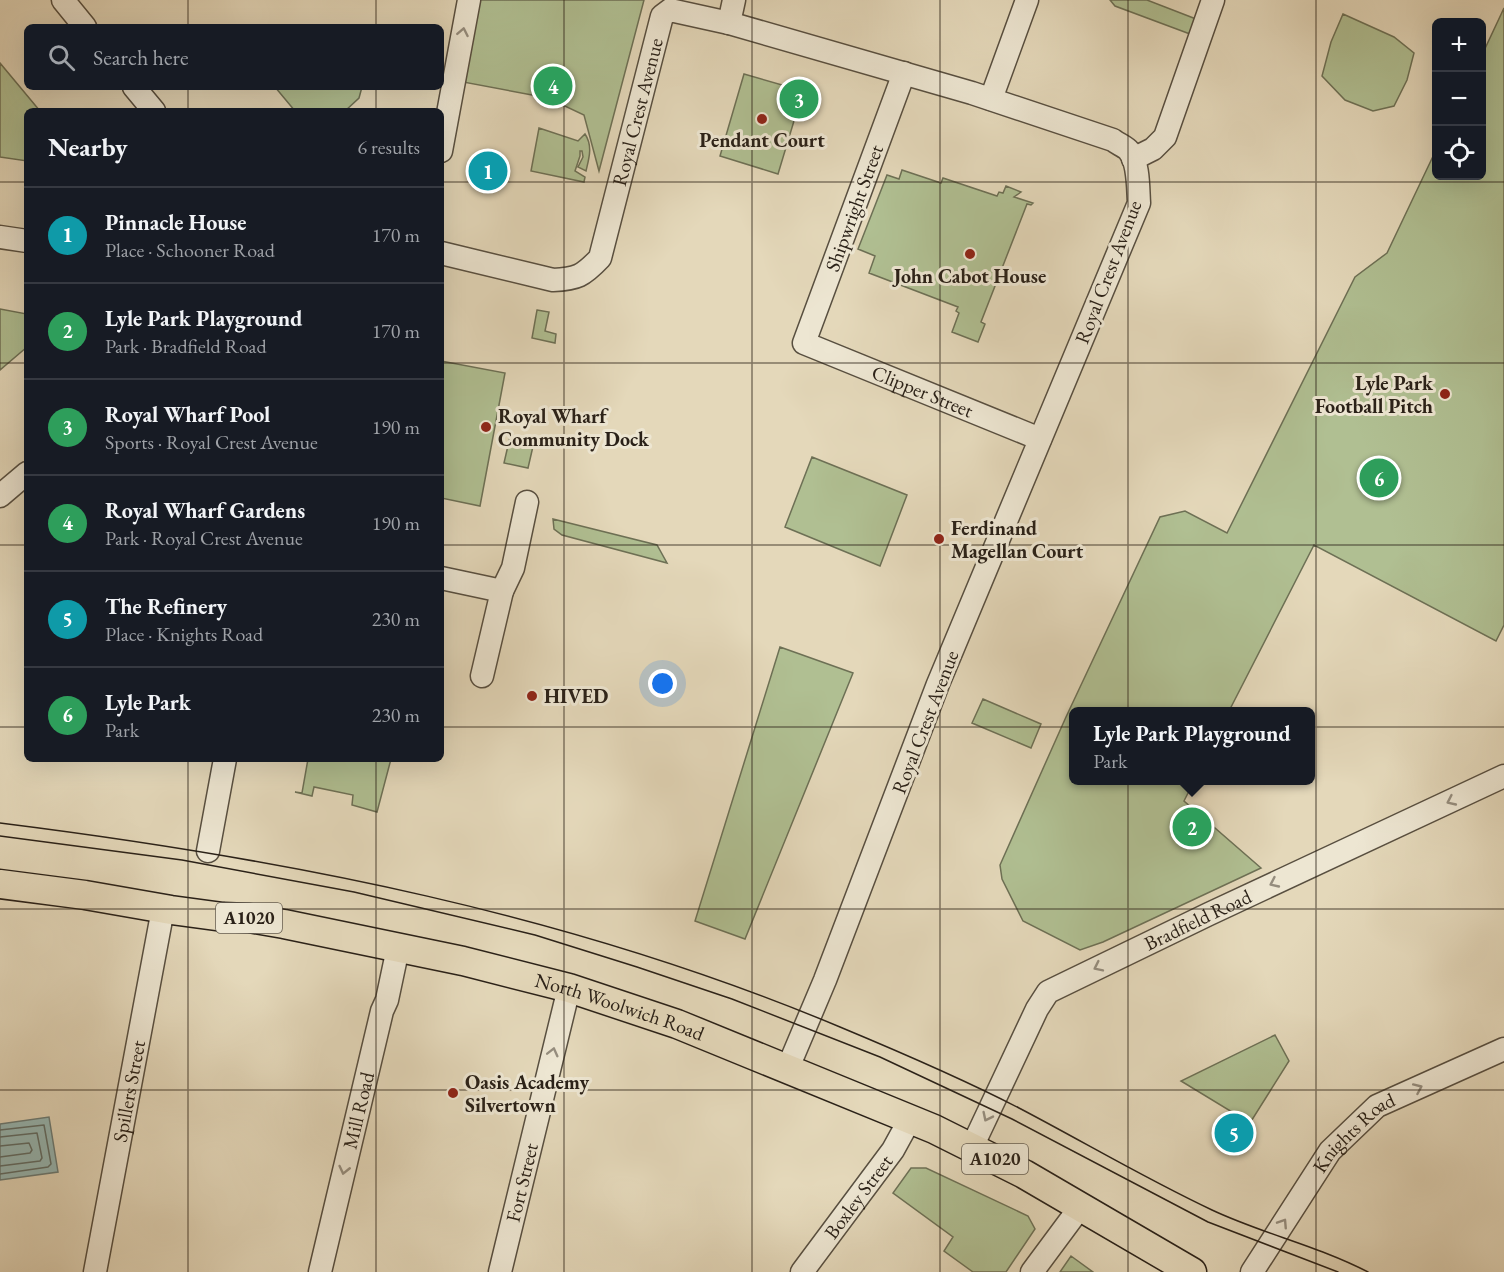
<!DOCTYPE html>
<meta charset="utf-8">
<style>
:root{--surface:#171b24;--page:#242831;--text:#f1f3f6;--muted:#9ea1a6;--line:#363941;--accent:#0f766e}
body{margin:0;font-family:"EB Garamond",serif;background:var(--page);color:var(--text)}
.controls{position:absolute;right:18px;top:18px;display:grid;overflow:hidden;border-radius:9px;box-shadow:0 6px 24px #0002}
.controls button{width:54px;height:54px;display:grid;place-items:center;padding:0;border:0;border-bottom:2px solid var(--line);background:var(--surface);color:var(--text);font:30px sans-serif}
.you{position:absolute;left:663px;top:684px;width:21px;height:21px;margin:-15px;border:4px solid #fff;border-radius:50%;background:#1a73e8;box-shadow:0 0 0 9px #1a73e833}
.badge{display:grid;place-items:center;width:39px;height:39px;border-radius:50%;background:var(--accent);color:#fff;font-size:20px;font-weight:700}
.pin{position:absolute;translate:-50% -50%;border:3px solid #fff;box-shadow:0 2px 6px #0006}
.popup{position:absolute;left:1069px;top:707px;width:246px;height:78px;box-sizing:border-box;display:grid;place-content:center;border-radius:9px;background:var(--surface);filter:drop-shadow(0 2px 4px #0005);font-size:20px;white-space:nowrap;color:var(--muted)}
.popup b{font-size:22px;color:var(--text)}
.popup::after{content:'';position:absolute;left:50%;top:100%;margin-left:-12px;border:12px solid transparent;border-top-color:var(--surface)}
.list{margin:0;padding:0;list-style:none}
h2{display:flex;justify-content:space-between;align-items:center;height:78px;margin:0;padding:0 24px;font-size:26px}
h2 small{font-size:20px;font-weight:400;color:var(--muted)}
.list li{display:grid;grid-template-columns:39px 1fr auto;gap:18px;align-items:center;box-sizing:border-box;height:96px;padding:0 24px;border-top:2px solid var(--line)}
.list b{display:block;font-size:22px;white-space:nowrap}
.list p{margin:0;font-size:20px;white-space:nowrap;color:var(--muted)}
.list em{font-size:20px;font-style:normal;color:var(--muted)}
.icon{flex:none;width:33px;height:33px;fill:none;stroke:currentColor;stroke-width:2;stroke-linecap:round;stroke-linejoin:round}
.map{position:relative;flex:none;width:1504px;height:1272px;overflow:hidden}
.search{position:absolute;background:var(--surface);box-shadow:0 6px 24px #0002;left:24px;top:24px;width:420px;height:66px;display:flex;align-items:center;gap:15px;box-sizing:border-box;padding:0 21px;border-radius:9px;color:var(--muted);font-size:22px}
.panel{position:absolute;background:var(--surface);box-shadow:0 6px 24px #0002;left:24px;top:108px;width:420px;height:654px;border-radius:9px}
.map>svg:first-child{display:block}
</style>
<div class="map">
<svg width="1504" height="1272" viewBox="0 0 1504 1272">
<rect width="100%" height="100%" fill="#e4d8ba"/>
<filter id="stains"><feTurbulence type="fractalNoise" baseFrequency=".00333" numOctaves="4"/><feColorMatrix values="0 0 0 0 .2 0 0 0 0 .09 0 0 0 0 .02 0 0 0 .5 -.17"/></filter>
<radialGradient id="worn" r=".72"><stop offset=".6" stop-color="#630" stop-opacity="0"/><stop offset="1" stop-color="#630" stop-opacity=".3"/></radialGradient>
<path fill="#b0bf92" stroke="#6d7055" stroke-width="1.5" d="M478,0H644L599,171L584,115L548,98L463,82Z
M1110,0H1147L1196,19L1190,34L1115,6Z
M1504,8V625L1496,641L1314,545L1229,711L1074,712V780L1194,781L1184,801L1261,868L1103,942L1080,950L1023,921L1002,879L1000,865L1066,717L1160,517L1185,511L1227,533L1355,277L1387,253L1436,150V176H1482V55Z
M1343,14L1394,37L1414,53L1407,80L1394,106L1373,111L1345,100L1322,76L1331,42Z
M0,63L40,111H27V161L0,157Z
M744,74L803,91L778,174L720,156Z
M275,87H362L359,98L345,111H295Z
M539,128L578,141L585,134C593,146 589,158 586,171L578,167L583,157L582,151H580V156L575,171L585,177L584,182L531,171Z
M902,170L941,183L943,178L997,196L999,192L1003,193L1006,186L1021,192L1014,197L1033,203L1031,205L1027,204L981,322L985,324L978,342L952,332L959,313L956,311L958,307L869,273L875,256L858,249L887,175L899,179Z
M0,309L27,314V347L0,370Z
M537,310L549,312L545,331L556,334L555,343L532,338Z
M441,361L505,373L480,506L441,498Z
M510,437L534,442L528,468L504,463Z
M812,457L907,495L880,566L785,527Z
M553,519L657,545L667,563L562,535L554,529Z
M780,647L853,673L745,939L695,921Z
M983,699L1041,724L1031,748L972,723Z
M308,759H391L377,812L352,805L353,795L314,787L312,796L295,792L302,793Z
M1275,1035L1289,1061L1250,1123L1181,1081Z
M911,1168H926L1028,1216L1035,1229L1006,1272H973L944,1251L953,1237L893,1193Z
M1071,1256L1093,1272H1060Z"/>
<path fill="#97b9b6" stroke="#6b7c77" stroke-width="1.5" d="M49,1117L58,1172L0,1180V1124Z"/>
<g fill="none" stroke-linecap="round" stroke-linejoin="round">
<path stroke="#606d67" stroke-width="1.5" d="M0,1130L44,1125L51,1164L48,1167L0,1174
M0,1137L37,1133L42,1158L40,1161L0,1166
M0,1146L29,1143L32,1150L30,1153L0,1157"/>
<defs>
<g id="minor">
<path d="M63,0L85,27"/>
<path d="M729,23L734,0"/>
<path id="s1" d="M904,73L804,343L1040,439"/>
<path d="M134,87L154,111"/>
<path d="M991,99L1027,0"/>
<path d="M441,151L469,0"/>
<path d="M1133,159L1153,149L1165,137L1213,0"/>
<path d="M0,237L27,241"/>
<path id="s2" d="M441,253L553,280C577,279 583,276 600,258L662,16L670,10L729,23L972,93L1113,140C1118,144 1126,147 1129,151C1139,162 1138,189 1139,203L938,684L825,980L787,1070"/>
<path d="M0,496L27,473"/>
<path d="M441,578L502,591L482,676"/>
<path d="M502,591L513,568L527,502"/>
<path d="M208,851L225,759"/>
<path id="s3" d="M972,1147L1037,1009L1048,992L1209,914L1504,776"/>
<path id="s4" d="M95,1272L163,909"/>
<path id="s5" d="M320,1272L382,1011L387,1000L398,948"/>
<path id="s6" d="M500,1272L569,988"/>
<path id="s7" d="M802,1272L893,1150L910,1119"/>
<path d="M1032,1272L1081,1206"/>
<path id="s8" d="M1252,1272L1330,1151L1377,1106L1504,1049"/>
</g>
<g id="major">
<path id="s9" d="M0,884L85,895L171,910L223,917L249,918L284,924L463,961L569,988L677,1024L934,1129L1024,1174L1192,1272"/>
</g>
</defs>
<use href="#minor" stroke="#584f40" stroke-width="25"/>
<use href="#major" stroke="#2a2118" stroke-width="31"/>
<use href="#minor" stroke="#ede6d2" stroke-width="22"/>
<use href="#major" stroke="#e4d8ba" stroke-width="28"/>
<path stroke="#2a2118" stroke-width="1.5" d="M0,823C288,859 571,914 840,1027C900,1052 961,1078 1019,1108C1084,1142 1146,1179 1212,1210C1263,1234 1318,1246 1368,1272
M0,836L182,860L354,892L535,935L637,967L732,999L880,1057L1012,1119L1208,1222L1338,1272"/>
</g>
<defs><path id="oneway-chevron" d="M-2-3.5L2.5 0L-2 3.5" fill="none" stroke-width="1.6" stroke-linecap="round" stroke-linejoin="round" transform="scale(1.5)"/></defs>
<g stroke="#958d7e">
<use href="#oneway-chevron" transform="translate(463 32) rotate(-79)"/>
<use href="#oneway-chevron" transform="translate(1451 801) rotate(155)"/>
<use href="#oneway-chevron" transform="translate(1274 883) rotate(155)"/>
<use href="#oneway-chevron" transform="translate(1098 967) rotate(154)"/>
<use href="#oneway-chevron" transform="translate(553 1052) rotate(-76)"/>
<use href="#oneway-chevron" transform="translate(1418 1088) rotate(-24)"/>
<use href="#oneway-chevron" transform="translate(987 1117) rotate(116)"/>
<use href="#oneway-chevron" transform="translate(344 1170) rotate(103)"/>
<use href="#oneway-chevron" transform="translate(1283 1223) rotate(-57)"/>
</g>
<path fill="none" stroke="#2a2118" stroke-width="1.5" stroke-opacity="0.55" d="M188,0V27M376,0V27M564,0V1272M752,0V1272M940,0V1272M1128,0V1272M1316,0V1272M188,87V111M376,87V111M0,182H27M441,182H1504M0,363H27M441,363H1504M0,545H27M441,545H1504M0,727H27M441,727H1504M188,759V1272M376,759V1272M0,909H1504M0,1090H1504"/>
<g fill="#8f2418" stroke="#ede6d2" stroke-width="2">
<circle cx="762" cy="119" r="6"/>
<circle cx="970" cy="254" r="6"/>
<circle cx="1445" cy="394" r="6"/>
<circle cx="486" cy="427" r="6"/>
<circle cx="939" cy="539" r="6"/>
<circle cx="532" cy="696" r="6"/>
<circle cx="453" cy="1093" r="6"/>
</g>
<g text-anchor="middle" stroke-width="6" stroke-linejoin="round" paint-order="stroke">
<g fill="#ede6d2" stroke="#645c50" stroke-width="1.5">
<rect x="216" y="903" width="66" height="30" rx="4.5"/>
<rect x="962" y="1144" width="66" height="30" rx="4.5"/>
</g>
<g font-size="18" font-weight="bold" fill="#2a2118">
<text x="249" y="924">A1020</text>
<text x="995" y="1165">A1020</text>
</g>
<g font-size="20" fill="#2a2118" stroke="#ede6d2">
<text dy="7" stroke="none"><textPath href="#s2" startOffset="320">Royal Crest Avenue</textPath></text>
<text transform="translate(854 208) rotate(-70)" y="7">Shipwright Street</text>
<text transform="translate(1108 272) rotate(-69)" y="7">Royal Crest Avenue</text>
<text dy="7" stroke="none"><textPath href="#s1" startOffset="416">Clipper Street</textPath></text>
<text transform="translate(925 722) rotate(-69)" y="7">Royal Crest Avenue</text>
<text dy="7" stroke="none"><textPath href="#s3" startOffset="339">Bradfield Road</textPath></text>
<text dy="7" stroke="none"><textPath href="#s9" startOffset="633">North Woolwich Road</textPath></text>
<text dy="7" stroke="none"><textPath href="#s4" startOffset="184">Spillers Street</textPath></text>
<text dy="7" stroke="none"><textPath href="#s5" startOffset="166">Mill Road</textPath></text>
<text dy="7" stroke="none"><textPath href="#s8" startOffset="174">Knights Road</textPath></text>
<text dy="7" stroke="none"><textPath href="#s6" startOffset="92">Fort Street</textPath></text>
<text dy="7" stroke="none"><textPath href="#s7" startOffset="94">Boxley Street</textPath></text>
</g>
<g font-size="20" font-weight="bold" fill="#2a2118" stroke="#ede6d2" text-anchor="start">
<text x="762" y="147" text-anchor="middle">Pendant Court</text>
<text x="970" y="283" text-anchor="middle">John Cabot House</text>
<text x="1433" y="390" text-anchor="end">Lyle Park<tspan x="1433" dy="23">Football Pitch</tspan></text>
<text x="498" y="423">Royal Wharf<tspan x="498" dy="23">Community Dock</tspan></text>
<text x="951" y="535">Ferdinand<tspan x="951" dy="23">Magellan Court</tspan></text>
<text x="544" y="703">HIVED</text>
<text x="465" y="1089">Oasis Academy<tspan x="465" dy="23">Silvertown</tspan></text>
</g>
</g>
<rect width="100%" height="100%" filter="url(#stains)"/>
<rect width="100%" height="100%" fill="url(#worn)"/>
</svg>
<div class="controls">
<button>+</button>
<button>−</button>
<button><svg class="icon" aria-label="locate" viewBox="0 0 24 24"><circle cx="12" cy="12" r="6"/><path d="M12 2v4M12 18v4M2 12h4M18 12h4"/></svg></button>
</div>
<div class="you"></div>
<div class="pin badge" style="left:488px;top:171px;background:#0f9aa8">1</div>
<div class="pin badge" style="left:1192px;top:827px;background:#2e9e5b">2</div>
<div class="popup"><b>Lyle Park Playground</b>Park</div>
<div class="pin badge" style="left:799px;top:99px;background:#2e9e5b">3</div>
<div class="pin badge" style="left:553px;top:86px;background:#2e9e5b">4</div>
<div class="pin badge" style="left:1234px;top:1133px;background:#0f9aa8">5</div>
<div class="pin badge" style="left:1379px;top:478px;background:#2e9e5b">6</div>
<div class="search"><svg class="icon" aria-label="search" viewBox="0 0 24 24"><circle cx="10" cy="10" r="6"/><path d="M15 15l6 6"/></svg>Search here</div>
<section class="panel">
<h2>Nearby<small>6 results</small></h2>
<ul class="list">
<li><span class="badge" style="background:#0f9aa8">1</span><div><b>Pinnacle House</b><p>Place · Schooner Road</p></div><em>170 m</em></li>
<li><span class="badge" style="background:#2e9e5b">2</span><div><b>Lyle Park Playground</b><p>Park · Bradfield Road</p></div><em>170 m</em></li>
<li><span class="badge" style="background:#2e9e5b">3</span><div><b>Royal Wharf Pool</b><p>Sports · Royal Crest Avenue</p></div><em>190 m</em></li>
<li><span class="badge" style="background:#2e9e5b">4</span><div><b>Royal Wharf Gardens</b><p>Park · Royal Crest Avenue</p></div><em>190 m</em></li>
<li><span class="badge" style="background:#0f9aa8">5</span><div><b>The Refinery</b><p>Place · Knights Road</p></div><em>230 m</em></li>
<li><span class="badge" style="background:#2e9e5b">6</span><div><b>Lyle Park</b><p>Park</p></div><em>230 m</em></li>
</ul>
</section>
</div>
